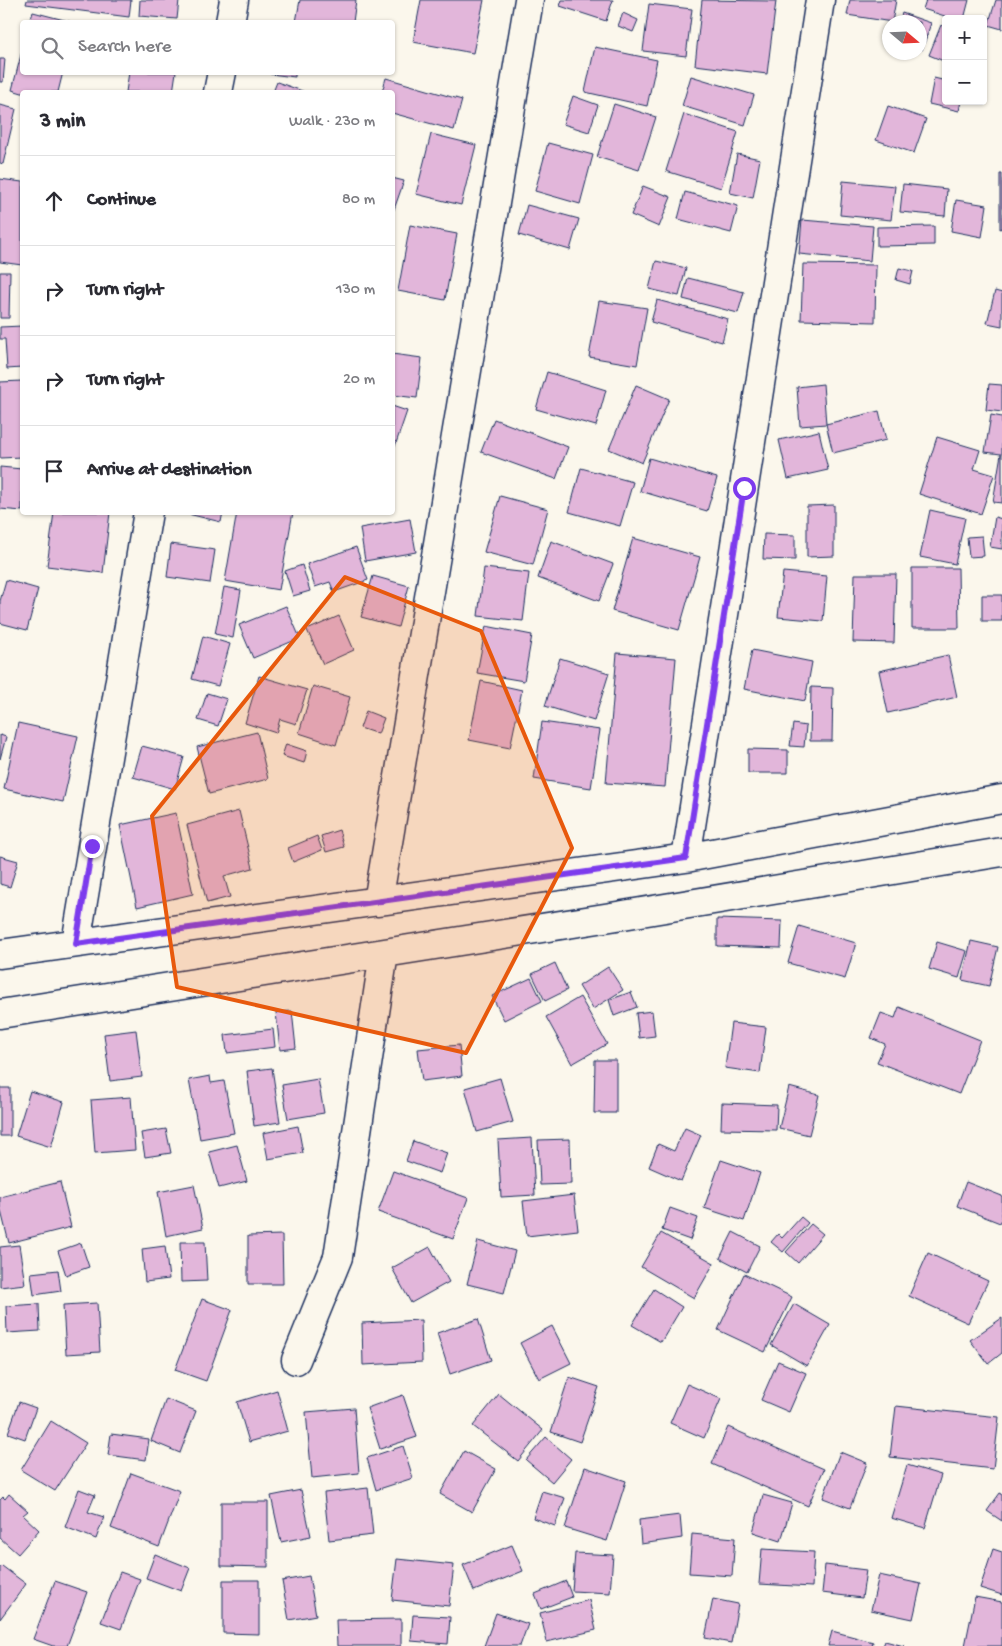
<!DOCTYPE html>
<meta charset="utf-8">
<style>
:root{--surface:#fff;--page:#f2f2f3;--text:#2b2b33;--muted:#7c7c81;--line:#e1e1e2}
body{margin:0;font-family:"Gochi Hand",sans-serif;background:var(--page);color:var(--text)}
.controls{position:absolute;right:15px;top:15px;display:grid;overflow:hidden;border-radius:5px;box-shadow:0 1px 4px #0004}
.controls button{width:45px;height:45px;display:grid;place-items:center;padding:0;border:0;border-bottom:1px solid var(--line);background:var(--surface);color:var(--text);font:25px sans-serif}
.compass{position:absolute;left:882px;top:15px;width:45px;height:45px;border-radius:50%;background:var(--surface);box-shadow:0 1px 4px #0004;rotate:109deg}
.stop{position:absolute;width:15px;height:15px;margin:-11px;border:4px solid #7c3aed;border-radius:50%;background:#fff}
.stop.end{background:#7c3aed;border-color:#fff;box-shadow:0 1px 5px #0008}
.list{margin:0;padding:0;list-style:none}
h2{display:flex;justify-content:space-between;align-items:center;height:65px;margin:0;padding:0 20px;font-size:21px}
h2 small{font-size:16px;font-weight:400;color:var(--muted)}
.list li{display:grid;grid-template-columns:32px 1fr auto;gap:15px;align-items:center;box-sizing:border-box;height:90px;padding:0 20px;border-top:1px solid var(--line)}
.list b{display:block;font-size:19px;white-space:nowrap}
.list em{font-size:16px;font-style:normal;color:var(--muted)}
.icon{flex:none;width:28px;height:28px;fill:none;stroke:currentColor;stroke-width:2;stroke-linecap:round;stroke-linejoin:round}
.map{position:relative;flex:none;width:1002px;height:1646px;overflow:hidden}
.search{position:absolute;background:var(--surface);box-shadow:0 1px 4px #0004;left:20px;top:20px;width:375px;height:55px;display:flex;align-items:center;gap:12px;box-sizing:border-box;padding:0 18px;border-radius:5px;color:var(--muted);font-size:19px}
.panel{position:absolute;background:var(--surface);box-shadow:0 1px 4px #0004;left:20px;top:90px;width:375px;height:425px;border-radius:5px}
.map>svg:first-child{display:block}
</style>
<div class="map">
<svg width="1002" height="1646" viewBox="0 0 1002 1646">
<rect width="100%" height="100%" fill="#fbf7ec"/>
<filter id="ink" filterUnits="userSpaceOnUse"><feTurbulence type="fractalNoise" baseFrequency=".02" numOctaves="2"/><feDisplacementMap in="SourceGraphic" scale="10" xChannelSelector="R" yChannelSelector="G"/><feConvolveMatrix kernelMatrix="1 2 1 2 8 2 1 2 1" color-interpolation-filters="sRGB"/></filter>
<g filter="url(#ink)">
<path fill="#e2b6da" stroke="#1b2f5e" d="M27,0H131L129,17L26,4Z
M140,0H179L177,19L139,16Z
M300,0H356L353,22H296Z
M421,0H484L473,53L413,42Z
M562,0H613L606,21L560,6Z
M702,0L776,1L767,74L695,65Z
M850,0H896L892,22L847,15Z
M926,0H969L964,19H954L923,9Z
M996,0H1002V29L988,25Z
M649,4L692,9L686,56L643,51Z
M33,12L72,22H30Z
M623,13L638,20L633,32L618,26Z
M902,13L931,23L922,50L920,49V22H899Z
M941,25L946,27V62L929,55Z
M595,47L657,60L647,106L585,92Z
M22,51V72H63L58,92L22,93L12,90Z
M0,59H5L3,82H0Z
M129,72H176L173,92H126Z
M270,72H295V77L270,74Z
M691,76L754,95L745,125L682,106Z
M386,78L462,100L454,130L392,113V92H382Z
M934,78L946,81V101H961L959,111L929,104Z
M277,82L305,92H273Z
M573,96L598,105L589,132L563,124Z
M614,104L656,117L639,170L597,157Z
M0,105L16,109L3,164L0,163Z
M888,106L926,119L914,153L876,140Z
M684,114L738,132L721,188L666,171Z
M431,134L476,145L461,205L416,194Z
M548,143L593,155L580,204L535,191Z
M737,154L760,159L753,198L730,193Z
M1000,174H1002V228L1000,229Z
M392,178L404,181L392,215Z
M0,179L22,182V265L0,262Z
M843,181L895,186L891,220L840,215Z
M903,184L947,189L945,216L900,212Z
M643,186L671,197L659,227L631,215Z
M685,192L738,206L731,233L678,219Z
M956,200L987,205L982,237L951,231Z
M527,205L579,219L570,250L519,235Z
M802,220L873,226L870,261L799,254Z
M410,225L457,234L445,300L398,291Z
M934,226V245L877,246V227Z
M656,261L686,268L679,296L649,289Z
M803,264L876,265L875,322L801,320Z
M899,268L913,271L910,284L896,280Z
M0,272H10L9,318H0Z
M688,278L744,292L738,313L683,299Z
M995,291L1002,293V326L987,323Z
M657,300L728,319L722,342L651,322Z
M599,301L647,308L637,365L589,357Z
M22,326V368L7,369L5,339H0V327Z
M392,354L422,358L417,398L392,395Z
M547,372L606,390L596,426L536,409Z
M22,381V457L0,458V382Z
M823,384L826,424L800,426L797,387Z
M989,384L1002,385V412L986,410Z
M636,385L669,399L642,463L609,449Z
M392,406L407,411L392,455Z
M879,411L886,440L833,453L826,424Z
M991,415L1002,417V503L993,502L1001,454L985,452Z
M494,419L568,447L556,479L481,452Z
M819,431L828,470L788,479L779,440Z
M937,437L980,450L974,469L994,475L981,514L919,494Z
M649,458L717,478L707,511L640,491Z
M0,467L22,469V511L0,509Z
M581,468L633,482L620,526L569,512Z
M500,496L548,509L533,565L484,552Z
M834,505V556L807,557V506Z
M930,510L965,518L955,564L920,557Z
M54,512H110L103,573L47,566Z
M180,512H223L221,522Z
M237,512H293L279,590L225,581Z
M995,517L1002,519V549L990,547Z
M410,519L416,552L365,561L360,528Z
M764,534L795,535V560L763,559Z
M982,536L984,556L969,557L967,537Z
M633,538L700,557L679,630L612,611Z
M551,541L613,564L599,601L538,578Z
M171,544L215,550L210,583L167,577Z
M356,547L368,580L334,592L330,582L315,587L307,564Z
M302,565L310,591L293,596L285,571Z
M484,568L529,573L523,621L478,616Z
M912,568H958L959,628H912Z
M783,572L827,576L823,621L778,617Z
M855,574H896L894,643L853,642Z
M373,576L409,586L398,627L361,617Z
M6,580L38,589L27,630L0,623V601Z
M224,587L241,590L233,638L215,634Z
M982,595H1002V621H982Z
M286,606L300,638L253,658L239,625Z
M339,616L354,650L323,664L307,630Z
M486,626L532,635L524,681L477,673Z
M203,636L230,644L218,686L192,679Z
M752,650L812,662L805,701L744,689Z
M617,653L676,658L665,787L606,783Z
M948,655L957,697L888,713L879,671Z
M560,658L609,673L594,721L545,706Z
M259,676L307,690L296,724L280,719L276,733L245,723Z
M481,681L522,690L510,748L469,740Z
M313,686L350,697L336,745L299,733Z
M811,687L833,688L832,741H810Z
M207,693L227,699L218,726L198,720Z
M366,711L384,718L378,734L360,728Z
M542,722L600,730L591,788L534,779Z
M18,723L78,736L63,802L4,789Z
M793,724L806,726L804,747L790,746Z
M257,732L268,779L209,794L197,747Z
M0,735L6,737L0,759Z
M286,744L307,751L304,763L282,756Z
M142,746L184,757L175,789L133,777Z
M748,749L788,750V773H748Z
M239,811L253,868L224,876L230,897L207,903L187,825Z
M176,813L193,894L137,907L120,825Z
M339,830L344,847L326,852L321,836Z
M317,836L322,850L293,862L288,848Z
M0,856L18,861L10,887L0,884Z
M717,919L782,921L781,948L717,946Z
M799,926L856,943L845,979L788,963Z
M971,941L998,947L989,986L962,980Z
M937,942L967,951L959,978L929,969Z
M555,963L567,990L545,1001L532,974Z
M608,967L623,990L593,1009L579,986Z
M531,978L542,1001L504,1020L492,996Z
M631,992L637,1007L614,1016L609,1000Z
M580,997L607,1044L572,1064L546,1017Z
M899,1007L980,1040L959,1094L877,1062L885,1044L871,1038L881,1013L895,1018Z
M292,1011L296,1048L280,1050L276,1012Z
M652,1011L655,1036L639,1038L636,1013Z
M731,1023L766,1027L760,1073L725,1068Z
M273,1029L275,1047L227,1053L225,1035Z
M136,1030L142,1077L110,1081L104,1034Z
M459,1045L462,1076L422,1081L418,1049Z
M595,1060H616V1113H594Z
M272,1068L280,1122L254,1126L247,1071Z
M210,1076L211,1083L224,1081L234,1133L200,1139L189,1080Z
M500,1078L513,1122L477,1132L465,1088Z
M318,1079L324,1113L288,1119L282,1085Z
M789,1087L819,1095L809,1135L779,1128Z
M0,1088H10V1136H0Z
M30,1091L64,1102L51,1147L16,1136Z
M131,1097L135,1150L95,1153L91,1100Z
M722,1103L777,1105L776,1130L721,1129Z
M298,1126L303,1153L268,1159L263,1133Z
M685,1128L701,1135L681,1181L649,1167L658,1144L674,1151Z
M166,1129L171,1153L145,1157L141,1133Z
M532,1138L535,1195L501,1197L498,1140Z
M570,1139L571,1184L540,1185L538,1140Z
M413,1141L447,1153L440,1173L406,1161Z
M237,1145L247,1181L219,1188L209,1152Z
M721,1160L760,1173L744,1221L704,1208Z
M393,1171L468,1198L453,1239L378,1212Z
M60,1182L71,1227L9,1243L0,1207V1197Z
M966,1182L1002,1196V1219L1000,1223L957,1206Z
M194,1185L203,1228L166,1236L158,1192Z
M574,1195L578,1230L527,1236L523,1201Z
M670,1208L698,1218L690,1240L662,1230Z
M801,1217L808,1223L783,1252L771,1242L778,1234L782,1238Z
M811,1224L823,1234L798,1263L786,1252Z
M733,1232L760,1246L747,1272L720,1258Z
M661,1233L714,1263L694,1298L641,1267Z
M282,1235L283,1284H248V1236Z
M478,1241L515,1251L504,1293L467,1284Z
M180,1242H205L207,1281L181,1282Z
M81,1243L89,1267L66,1275L58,1251Z
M19,1245L25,1284L0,1287V1247Z
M165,1246L169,1279L145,1282L142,1249Z
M430,1247L449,1282L411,1303L392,1268Z
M928,1253L988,1281L968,1323L909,1296Z
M58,1270L61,1291L34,1295L31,1273Z
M744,1274L792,1297L765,1352L718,1330Z
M654,1289L682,1307L661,1342L632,1325Z
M202,1299L232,1310L206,1381L175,1370Z
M97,1303L100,1352L66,1354L63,1305Z
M39,1304L40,1331L7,1333L6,1306Z
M794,1304L830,1325L807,1366L771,1345Z
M1002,1318V1353L988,1364L970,1340Z
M478,1319L491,1360L450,1374L437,1333Z
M421,1320L422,1362L363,1365L362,1323Z
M552,1326L571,1363L539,1379L520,1343Z
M778,1361L806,1373L789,1412L761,1400Z
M569,1377L599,1387L580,1442L551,1432Z
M687,1384L721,1399L704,1438L670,1423Z
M277,1390L288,1431L249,1442L237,1402Z
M499,1394L543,1430L518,1461L473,1426Z
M403,1395L417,1437L380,1449L367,1408Z
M166,1399L196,1411L180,1453L151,1441Z
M19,1402L36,1408L25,1439L8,1433Z
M896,1406L999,1417L993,1469L890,1457Z
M354,1408L359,1473L312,1478L306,1412Z
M51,1421L86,1443L55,1491L21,1470Z
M728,1427L824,1469L808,1506L712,1464Z
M111,1434L149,1439L146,1460L108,1455Z
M546,1437L571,1459L552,1482L526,1460Z
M403,1446L413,1478L376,1490L367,1458Z
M464,1451L496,1469L472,1512L440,1494Z
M840,1452L867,1463L850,1508L823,1498Z
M907,1465L941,1475L925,1528L891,1518Z
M585,1467L626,1481L607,1541L565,1528Z
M131,1473L180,1491L159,1547L111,1528Z
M368,1488L373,1535L329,1540L324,1493Z
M79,1489L95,1495L88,1512L104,1517L96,1539L65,1527Z
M301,1490L311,1536L281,1542L271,1496Z
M542,1491L565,1498L555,1526L533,1518Z
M1000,1493L1002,1494V1521L987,1511Z
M9,1494L28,1511L23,1515L39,1530L18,1554L0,1538V1500L3,1497L5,1499Z
M763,1495L792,1503L781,1541L753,1532Z
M221,1502H268V1567L221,1566Z
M680,1515L682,1538L641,1544L639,1520Z
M692,1534L735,1538L732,1576L689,1573Z
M512,1545L523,1571L474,1591L463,1565Z
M762,1549L814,1552L812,1587L759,1584Z
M993,1549L1002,1552V1595L980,1588Z
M575,1553L613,1555L610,1593L572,1591Z
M155,1554L190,1568L181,1591L146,1578Z
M397,1559L454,1565L449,1606L392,1600Z
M825,1565L866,1570L862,1598L822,1593Z
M2,1566L26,1584L0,1619V1568Z
M120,1572L140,1579L121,1629L101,1622Z
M879,1575L921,1584L913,1619L871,1610Z
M309,1576L316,1615L289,1620L282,1581Z
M223,1580H259V1634L223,1633Z
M55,1581L87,1592L67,1646H53L33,1639Z
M566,1581L572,1597L541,1609L535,1594Z
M975,1597L1002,1602V1646H965Z
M713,1599L738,1604L731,1643L705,1638Z
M589,1600L596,1630L547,1642L540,1613Z
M496,1613L528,1624L520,1646H484Z
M413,1615L450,1617L448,1644L411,1641Z
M401,1619V1646H337L336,1620Z
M832,1631L873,1642L872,1646H828Z
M885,1641L904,1646H883Z"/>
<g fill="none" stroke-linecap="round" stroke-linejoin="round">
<defs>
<path id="minor" d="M230,22L234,0
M218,92L222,72
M686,858L820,0
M378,902L529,0
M76,943L148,512
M0,954L686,858L1002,799
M0,1014L611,917L1002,852
M296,1360L338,1257L384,953"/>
</defs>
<use href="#minor" stroke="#1b2f5e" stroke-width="31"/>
<use href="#minor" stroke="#fbf7ec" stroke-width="28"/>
</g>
</g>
<g fill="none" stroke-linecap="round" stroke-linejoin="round" filter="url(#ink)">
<path stroke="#7c3aed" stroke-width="6" d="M92,846L76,944L686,858L744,488"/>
</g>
<path fill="#e8590c" fill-opacity="0.2" stroke="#e8590c" stroke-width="4" stroke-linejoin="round" d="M345,577L481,631L572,848L466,1053L177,987L152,816Z"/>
</svg>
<div class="controls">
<button>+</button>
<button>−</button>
</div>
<svg class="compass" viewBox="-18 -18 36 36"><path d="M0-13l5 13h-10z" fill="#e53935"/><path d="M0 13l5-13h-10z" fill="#7c7c81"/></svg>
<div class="stop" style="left:744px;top:488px"></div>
<div class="stop end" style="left:92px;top:846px"></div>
<div class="search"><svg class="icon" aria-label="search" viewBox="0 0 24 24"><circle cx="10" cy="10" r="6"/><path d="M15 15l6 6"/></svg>Search here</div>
<section class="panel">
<h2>3 min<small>Walk · 230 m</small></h2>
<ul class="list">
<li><svg class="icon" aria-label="ahead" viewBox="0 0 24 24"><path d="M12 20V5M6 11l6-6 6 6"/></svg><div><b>Continue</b></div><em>80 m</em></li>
<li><svg class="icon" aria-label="right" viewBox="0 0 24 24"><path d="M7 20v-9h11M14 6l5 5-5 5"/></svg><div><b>Turn right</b></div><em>130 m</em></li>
<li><svg class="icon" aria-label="right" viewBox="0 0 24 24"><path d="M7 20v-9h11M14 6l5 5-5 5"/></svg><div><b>Turn right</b></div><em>20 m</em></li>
<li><svg class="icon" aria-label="arrive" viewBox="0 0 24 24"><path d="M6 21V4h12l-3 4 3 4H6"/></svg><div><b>Arrive at destination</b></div></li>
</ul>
</section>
</div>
